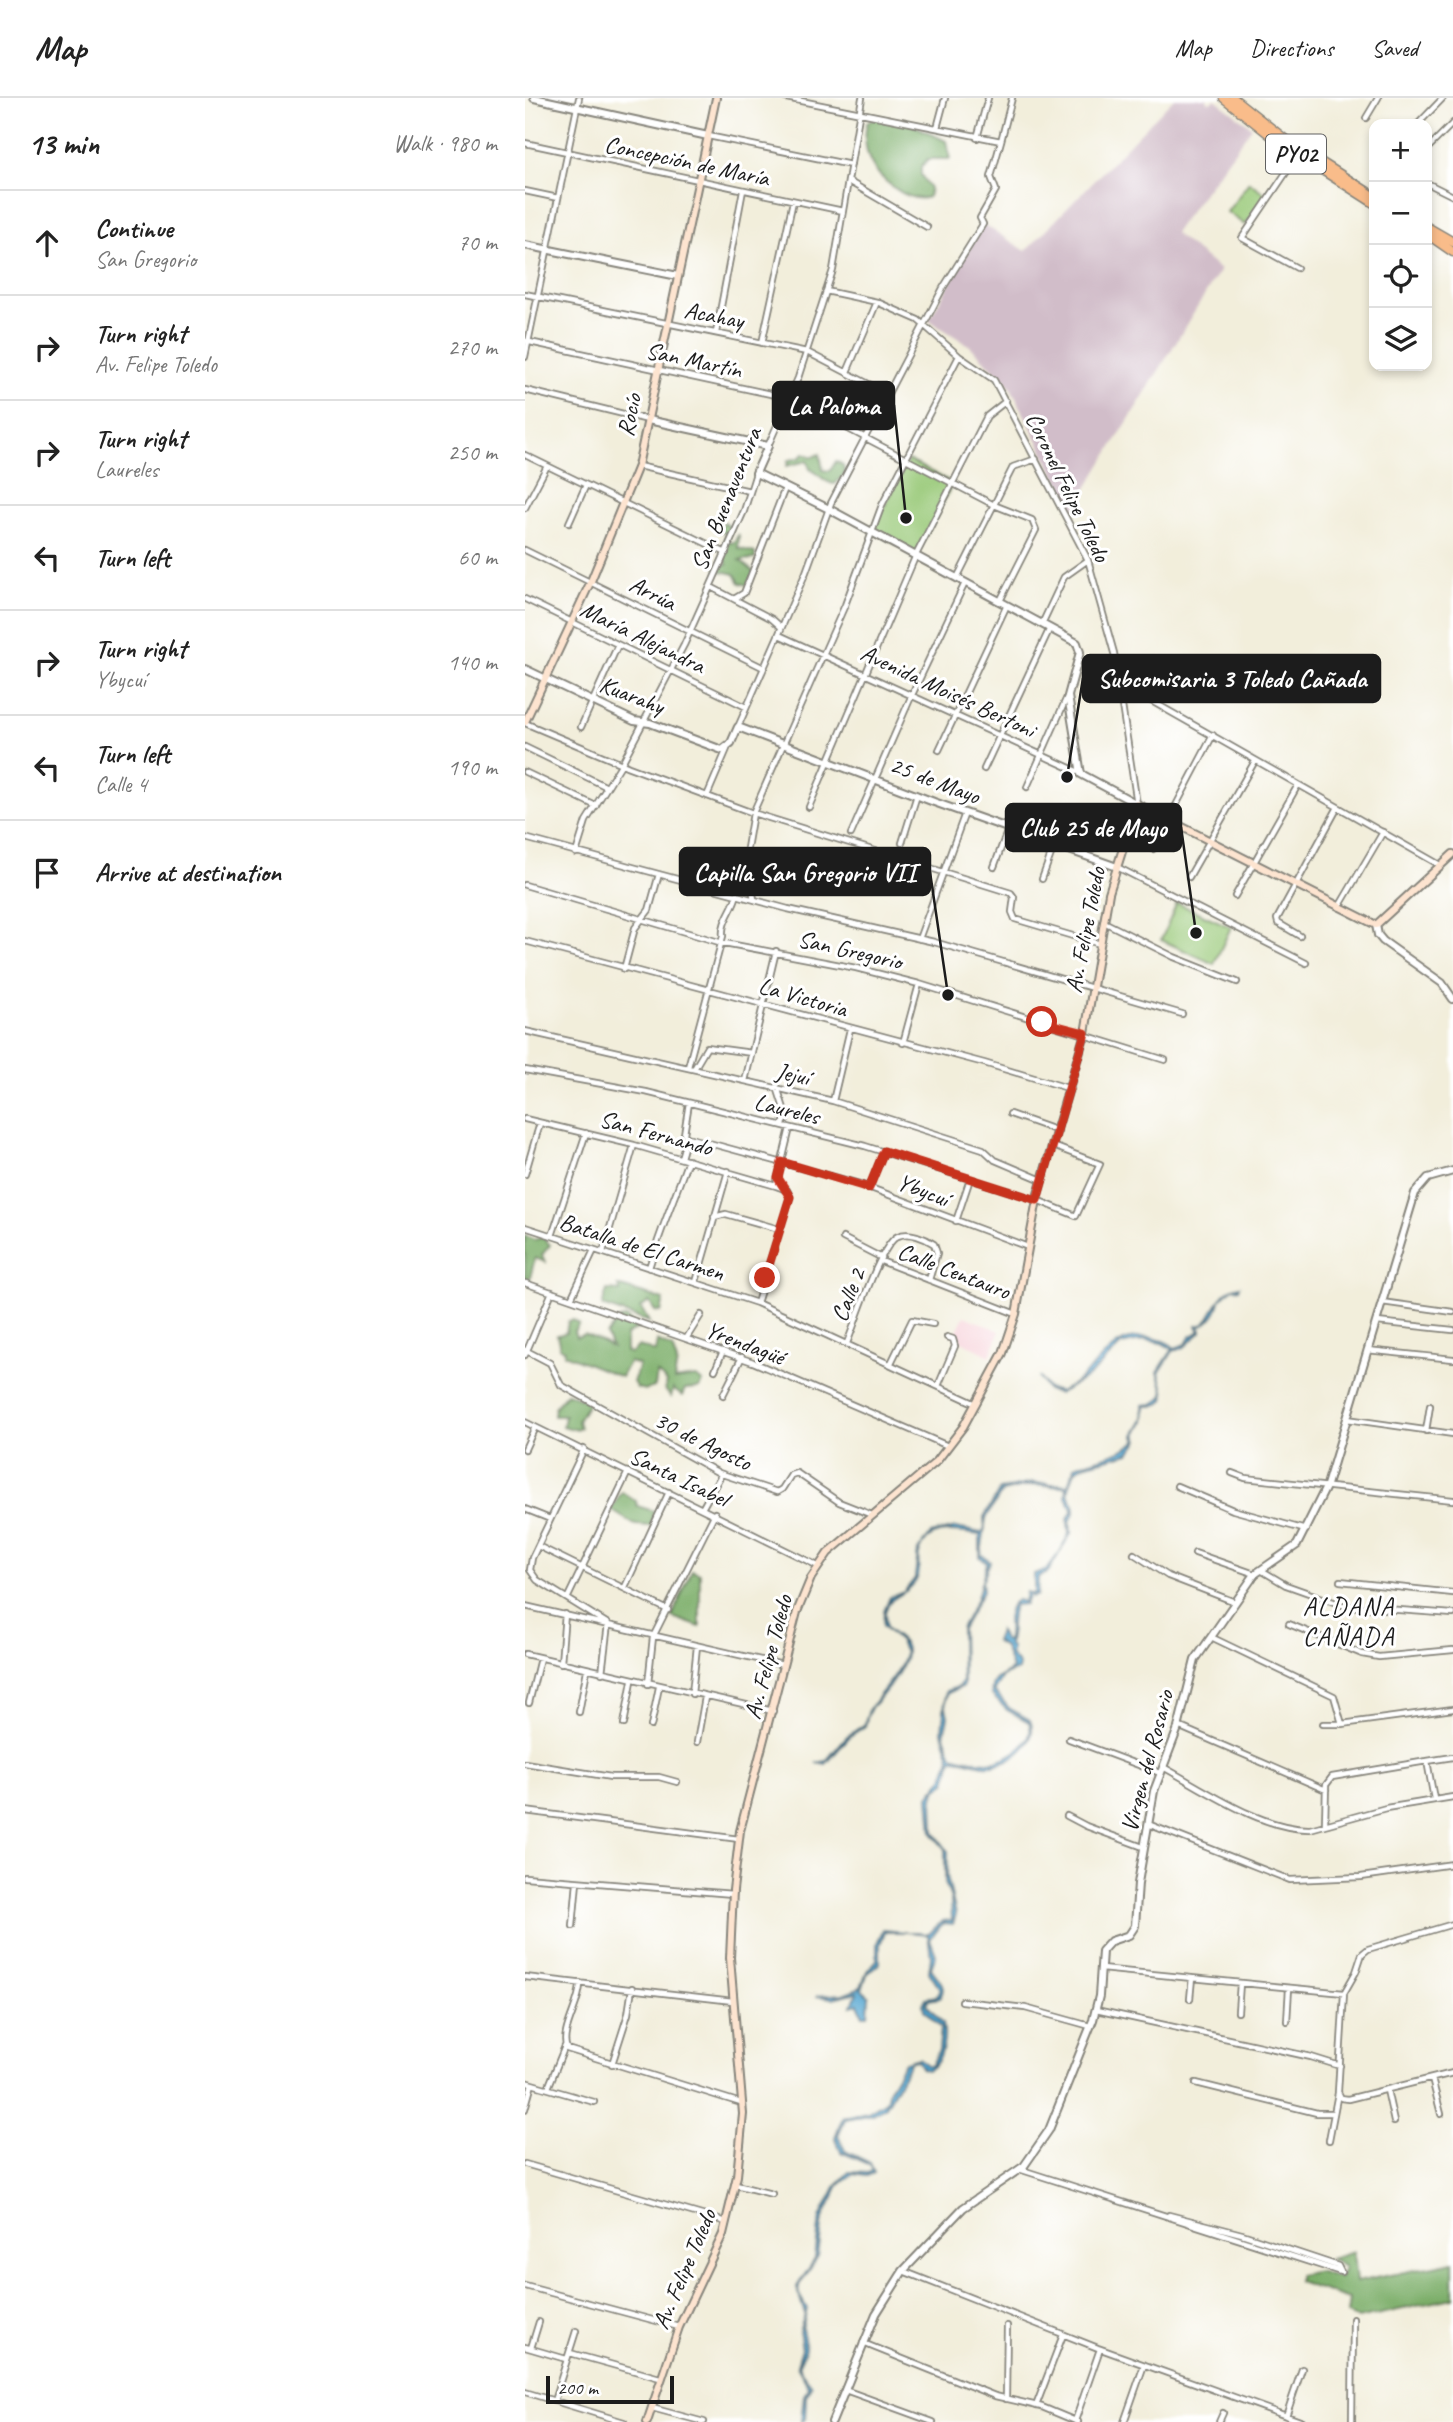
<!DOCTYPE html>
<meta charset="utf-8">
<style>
:root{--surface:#fff;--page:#f2f2f2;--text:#222;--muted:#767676;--line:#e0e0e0}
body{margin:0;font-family:Caveat,sans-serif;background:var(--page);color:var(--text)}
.controls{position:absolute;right:21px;top:21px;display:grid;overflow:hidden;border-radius:14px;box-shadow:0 4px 10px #0003}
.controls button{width:63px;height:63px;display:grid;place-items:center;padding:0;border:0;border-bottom:2px solid var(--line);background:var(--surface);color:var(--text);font:35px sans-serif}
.scale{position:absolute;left:21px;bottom:18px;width:128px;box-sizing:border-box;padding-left:7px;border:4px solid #1c1c1c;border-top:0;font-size:19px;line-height:24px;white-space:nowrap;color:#1c1c1c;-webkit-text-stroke:5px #fff;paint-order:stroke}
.stop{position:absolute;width:21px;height:21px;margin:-16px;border:5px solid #c8321e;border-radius:50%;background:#fff}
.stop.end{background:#c8321e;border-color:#fff;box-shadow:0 2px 7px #0008}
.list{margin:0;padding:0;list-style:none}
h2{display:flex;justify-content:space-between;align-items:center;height:91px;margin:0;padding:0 28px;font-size:30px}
h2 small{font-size:23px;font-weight:400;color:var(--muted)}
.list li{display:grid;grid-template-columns:46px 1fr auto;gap:21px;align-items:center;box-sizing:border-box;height:105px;padding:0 28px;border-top:2px solid var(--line)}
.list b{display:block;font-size:26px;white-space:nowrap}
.list p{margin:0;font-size:23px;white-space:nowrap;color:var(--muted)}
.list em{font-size:23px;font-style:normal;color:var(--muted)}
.icon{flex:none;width:38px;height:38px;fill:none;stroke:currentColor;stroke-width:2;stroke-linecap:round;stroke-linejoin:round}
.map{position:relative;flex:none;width:928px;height:2324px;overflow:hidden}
header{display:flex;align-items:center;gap:42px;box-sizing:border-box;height:98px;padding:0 35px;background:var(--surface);border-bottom:2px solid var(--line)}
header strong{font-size:33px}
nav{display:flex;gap:38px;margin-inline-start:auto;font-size:24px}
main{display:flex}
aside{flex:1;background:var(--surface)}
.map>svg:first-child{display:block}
</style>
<header>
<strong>Map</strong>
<nav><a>Map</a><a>Directions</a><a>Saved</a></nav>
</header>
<main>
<aside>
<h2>13 min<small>Walk · 980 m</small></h2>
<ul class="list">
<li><svg class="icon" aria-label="ahead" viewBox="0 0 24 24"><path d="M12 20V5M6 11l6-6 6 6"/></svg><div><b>Continue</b><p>San Gregorio</p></div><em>70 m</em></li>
<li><svg class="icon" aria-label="right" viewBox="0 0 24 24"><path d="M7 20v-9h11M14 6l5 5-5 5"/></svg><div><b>Turn right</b><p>Av. Felipe Toledo</p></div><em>270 m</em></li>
<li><svg class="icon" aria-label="right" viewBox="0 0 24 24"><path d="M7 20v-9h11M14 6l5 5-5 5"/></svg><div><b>Turn right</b><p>Laureles</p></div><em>250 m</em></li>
<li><svg class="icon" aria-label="left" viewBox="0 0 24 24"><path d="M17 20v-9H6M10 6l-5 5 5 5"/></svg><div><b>Turn left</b></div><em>60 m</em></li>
<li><svg class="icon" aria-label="right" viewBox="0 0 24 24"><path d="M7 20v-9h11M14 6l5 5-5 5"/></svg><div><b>Turn right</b><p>Ybycuí</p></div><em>140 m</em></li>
<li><svg class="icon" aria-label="left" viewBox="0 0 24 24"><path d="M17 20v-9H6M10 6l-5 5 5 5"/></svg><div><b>Turn left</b><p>Calle 4</p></div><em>190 m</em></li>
<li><svg class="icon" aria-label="arrive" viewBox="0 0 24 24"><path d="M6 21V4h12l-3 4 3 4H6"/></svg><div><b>Arrive at destination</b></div></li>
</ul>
</aside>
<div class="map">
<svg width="928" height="2324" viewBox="0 0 928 2324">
<rect width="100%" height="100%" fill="#fff"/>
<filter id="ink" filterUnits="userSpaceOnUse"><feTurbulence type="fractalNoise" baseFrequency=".0143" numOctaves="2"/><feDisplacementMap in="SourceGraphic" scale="14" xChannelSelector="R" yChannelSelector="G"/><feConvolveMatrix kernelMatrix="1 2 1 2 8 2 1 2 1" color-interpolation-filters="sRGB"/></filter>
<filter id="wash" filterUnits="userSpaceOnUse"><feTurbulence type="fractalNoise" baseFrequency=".00686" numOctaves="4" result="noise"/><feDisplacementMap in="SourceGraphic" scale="28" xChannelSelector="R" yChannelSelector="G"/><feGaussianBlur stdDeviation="1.57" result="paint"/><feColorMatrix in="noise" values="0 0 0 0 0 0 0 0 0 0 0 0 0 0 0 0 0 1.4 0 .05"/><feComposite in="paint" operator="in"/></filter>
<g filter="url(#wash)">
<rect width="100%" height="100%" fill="#f2eedb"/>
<path fill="#f6cfd7" d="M439,1218L475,1233L465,1258L429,1239Z"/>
<path fill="#d1bdc9" d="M649,0H681L683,5L690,1L727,29L649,135L695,172L548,413L485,288L445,248L404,222L458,126L501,153Z"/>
<path fill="#99c978" stroke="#5a724a" stroke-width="2" d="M724,84L742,97L720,127L702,114Z
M383,362L428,385L391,457L347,433Z
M652,805L706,829L689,866L636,842Z"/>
<path fill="#7aad68" stroke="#4b6442" stroke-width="2" d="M351,19L382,24L421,43L425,61H403L396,69V77L405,90L403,99C384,107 353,80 345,63C340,51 339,38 342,25Z
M279,355L288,359L295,356L298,372L305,373L311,363L318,367L320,376L310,386C300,386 294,375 285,371L282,363L262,368L263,362L274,360Z
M199,424L207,431L202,445L209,444L214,436L213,450L230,455V461L215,462L229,474L222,487L215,485L210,476L191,472V468L202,466L198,452L201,434L193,433Z
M0,1137L9,1142L18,1139L25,1147L17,1157L20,1164L10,1160L4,1184L0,1182Z
M93,1188L139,1202L136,1214L130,1213L124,1204L116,1210L124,1224L77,1208L82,1192L95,1193Z
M101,1220L113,1230L101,1237V1254L106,1255L114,1248L130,1254L132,1243L147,1250L152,1264L149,1282L171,1279L178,1284L175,1290L160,1291L157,1298L148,1291L146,1299L140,1292L142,1284L132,1275L130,1289L120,1292L112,1290L108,1284L114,1267L104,1264L96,1279L39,1256L40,1252L35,1250L32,1237L41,1235L43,1223L48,1222L54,1226L49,1233L51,1239L60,1236L87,1249L81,1237L94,1221Z
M42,1295L64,1304L53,1323L55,1330L51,1332L38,1328L40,1318H29L30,1309Z
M97,1394L111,1403L112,1408L129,1413L126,1428L110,1427L86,1412Z
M167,1472L175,1475V1529L147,1519Z
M828,2154L831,2184L928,2164V2200L833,2221L822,2216L824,2201L773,2184V2177L793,2173L815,2180L819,2169L805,2161Z"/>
<path fill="#57a7d1" stroke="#3a6276" stroke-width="2" fill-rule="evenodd" d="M715,1188L714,1191L708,1190L695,1201C695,1211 684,1227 673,1229L676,1232V1234L658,1250L648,1253L634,1275C638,1292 650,1308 620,1308L619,1323L611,1336L614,1342L604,1355L562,1366L550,1372L543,1393C545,1409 556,1402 545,1424L546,1435L523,1474L513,1479L512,1497L507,1499L504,1496L500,1506L489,1507C484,1522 488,1535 483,1546L487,1550L485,1557L494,1567L493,1572L477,1578L469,1593L484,1610L505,1622C516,1646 481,1669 460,1667C449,1666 437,1660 427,1661L421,1684L411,1692L408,1701L409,1734L423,1753L422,1778L431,1816L428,1826L418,1825L405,1841L411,1857L406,1870C412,1881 423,1886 415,1900L403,1902L401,1906L418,1925C421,1941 418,1964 403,1972L397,1971L392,1962L386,1963L361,2008L348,2016L320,2021L313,2037L320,2053L345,2065L349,2075L342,2078L328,2076L314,2087L298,2120L293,2158L274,2188L273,2195L282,2211L277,2231L281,2250L274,2266L276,2274L287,2288L281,2298L280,2321L276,2324L279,2297L284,2290L272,2267L277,2250L274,2233L280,2217L272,2189L290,2161L295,2120L310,2089L324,2074L343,2075L348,2072L344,2066L316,2054L310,2039L318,2019L343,2014L361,2003L364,1991L380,1964L394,1960L403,1968L407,1967L414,1952L416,1929L399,1912L398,1906L401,1900L412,1898L415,1891L404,1874L406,1858L403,1837L394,1834H360L355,1846V1865L342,1876L337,1892L344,1898L343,1917H338L333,1906L327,1908L332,1894L308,1900L291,1898L318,1896L336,1889L342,1873L352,1862V1845L358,1832L404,1836L417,1823L427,1822L426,1801L420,1784V1751L407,1735L404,1698L418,1680L425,1660L417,1634L421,1593L433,1589L437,1583L436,1530L451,1503L462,1465L455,1459V1437C434,1434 401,1426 394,1456C392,1463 395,1471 393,1478C388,1492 375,1495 364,1504L360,1514L361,1529C366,1537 376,1540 380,1548C387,1564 355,1601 344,1611L340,1628L325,1638L301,1666L291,1665L301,1663L321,1639L340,1626C345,1598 374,1583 380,1555L375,1544L358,1528L359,1513L365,1499L379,1494L390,1480L393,1453L406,1436L431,1430L456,1435L460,1431L459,1419L475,1392L507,1385L543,1387L550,1368C573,1359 595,1357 612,1342L609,1337L619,1320L618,1307L628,1306L637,1300L639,1292L633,1274L648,1251L637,1245L620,1242L596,1247L564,1278L533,1296L522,1292L514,1279L523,1291L535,1294C559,1283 572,1260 593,1246C609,1236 637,1238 650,1250L661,1246L665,1239L675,1233L672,1228L680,1226C691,1211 696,1191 715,1188ZM507,1387L542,1389L541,1399L548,1411L543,1421L544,1436L535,1454L521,1472L509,1476V1496L501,1494L499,1504L492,1502C477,1512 487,1529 482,1543L478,1542L474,1533L470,1543L479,1549L487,1571C478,1579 464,1579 467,1597L482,1612L504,1624C508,1634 504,1641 496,1649C472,1670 456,1665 427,1657L419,1637L423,1619L420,1604L423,1595L438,1588L437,1531L458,1493L457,1483L465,1464L456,1456L461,1420L477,1394Z"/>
</g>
<g filter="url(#ink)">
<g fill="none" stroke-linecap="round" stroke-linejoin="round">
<defs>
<path id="minor" d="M841,20L853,0
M893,26L918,0
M412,30L420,0
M183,38L326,67
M452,40L463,0
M476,43L487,0
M0,45L318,113
M902,51L928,25
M323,83L402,129
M902,85L928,98
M0,93L33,100
M772,170L717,140L773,57
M301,193L352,204L393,222L434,258L469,282L563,462L589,555L612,706
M0,196L282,254L363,296
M191,235L218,92
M0,243L264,300L469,407L507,422L511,432L475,503
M237,245L268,103
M0,259L54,0
M322,274L352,204
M0,292L123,322
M243,348L273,280L308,172L337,0
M0,357L201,455
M113,368L225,393
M0,410L22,368
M44,425L61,387
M0,452L239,570
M432,480L488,369L511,361
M186,489L247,521L256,529
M0,501L221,609
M209,501L219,495L260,390
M517,526L539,479L563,462
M254,537L556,675
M592,587L607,592L915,767
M0,625L104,669L228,715L486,795L489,799L487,814L490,821L575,846
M56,629L92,549
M213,629L281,474L306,405L418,190L458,126L455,120L471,92L466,79L476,43L261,0
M0,649L82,689
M414,652L482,507
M459,671L525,530
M0,674L71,708
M502,689L542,599
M182,698L202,651
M284,709L391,457L462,318L481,303
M326,736L386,599L440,485
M0,740L263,811L409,844L657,916
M377,745L392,697
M628,751L688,637
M51,755L61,723L97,665L159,547L219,413L231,375
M469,769L483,731
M592,769L781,865
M664,779L730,663
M517,781L529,748
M0,787L194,844L331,870L394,886L640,962
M710,798L773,687
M229,801L221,756L228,715L320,507L357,407L434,258
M814,809L858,734
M579,824L649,859L712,884
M775,838L753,825L752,821L813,709
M394,841L440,715
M0,843L459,965L546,991
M99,871L110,830L124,812L134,776
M0,933L308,1003L458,1051L470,1062L517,1082
M378,945L394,886
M163,969L198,838C196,823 209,811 212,796
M169,971L182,949L227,955
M0,972L121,994L340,1048L512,1102L551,1118L575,1066L528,1048
M220,983L251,853
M252,989L262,1020L257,1027
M308,1003L325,931
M164,1005L159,1036L162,1039L335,1086L503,1149
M485,1016L533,1033
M0,1021L109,1047L251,1088
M156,1060L162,1039
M0,1076L15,1025
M344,1090L359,1053
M189,1119L201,1116L254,1131
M431,1123L445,1081
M0,1129L232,1205L451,1306
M27,1138L61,1035
M318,1140L357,1160
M78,1154L109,1047
M356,1163L491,1216
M124,1170C135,1133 150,1099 163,1062
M171,1184L203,1073
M0,1185L228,1264L423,1348
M46,1201L69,1152
M857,1204L928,1214
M232,1205L265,1099L262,1092L251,1088L265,1030
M852,1224L928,1232
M161,1241L176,1217
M322,1245C331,1224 355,1146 373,1138C384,1133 400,1140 409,1146L412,1155L404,1182
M0,1252L25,1265L36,1287L194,1375L252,1394L257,1391L266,1377L272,1375L314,1404L347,1417
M842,1252L928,1261
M0,1257L27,1194
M366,1265L387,1222L408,1226
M190,1272L198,1253
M413,1288L430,1248L428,1241L422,1239
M198,1297L217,1259
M822,1321L928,1336
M0,1324L293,1468
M901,1333L905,1308
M0,1351L10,1329
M59,1351L7,1460L5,1472L12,1482L83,1526L77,1575
M707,1375L720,1380L928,1402
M652,1388L708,1412L781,1432
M178,1409L196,1377
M0,1411L25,1421
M13,1448L143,1512
M670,1455L730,1476
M609,1456L643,1478L710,1504
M736,1472L761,1487L820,1508L928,1516
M815,1483L928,1495
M100,1489L144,1394
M43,1499L103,1374
M0,1508L258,1567
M764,1526L837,1556L854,1559L928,1552
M686,1539L809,1598L817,1626
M0,1556L248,1613
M36,1565L40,1516
M123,1586L128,1539L190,1415
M167,1596L172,1548
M4,1605L15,1560
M54,1614L62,1572
M99,1626L107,1583
M798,1626H817L928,1611
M126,1628L134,1589
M653,1628L801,1692
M544,1641L635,1675
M172,1644L180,1599
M0,1665L86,1679H134L152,1684
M638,1669C679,1691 737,1732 785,1731L861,1710L928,1699
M909,1701L902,1663L928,1659
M0,1713L214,1741
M542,1718L561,1728L618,1749
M623,1726L765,1782L836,1779L928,1766
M800,1726L801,1687L807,1679L902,1663
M0,1779L208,1796
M928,1826L843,1851L837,1856L831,1874L819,1895L813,1994L816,2000L823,2001L928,1975
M48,1828L52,1784
M576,1871L819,1895
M0,1879L208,1903
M55,1885C56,1905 34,1934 42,1951L216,2005
M665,1901L667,1880
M437,1903L500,1910L565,1928
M571,1912L786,1959L815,1968
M713,1914L715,1885
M762,1923L764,1890
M87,1966L103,1916L107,1890
M907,1981L916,2016
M0,1984L69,2004
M671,1985L792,2015H809
M23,1990L40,1948
M862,1992L869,2024
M0,2011L7,1986
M804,2042L813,1995
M0,2066L201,2124
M494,2071L816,2174
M211,2087L247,2096
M644,2117L717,2136L813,2168L816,2174
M378,2173L573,2250L778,2324
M0,2188L154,2229
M338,2245L470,2298L517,2309L553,2324
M0,2249L41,2261
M6,2250L14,2224
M45,2255L135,2280
M320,2292L408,2324
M0,2294L99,2324
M481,2301L482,2228
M29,2303L51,2233
M511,2308L538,2237
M127,2310L179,2324
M761,2318L777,2271
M550,2323L575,2251
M599,2324L619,2267
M694,2324L698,2315
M827,2324L828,2221"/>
<path id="tertiary" d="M9,0L183,38
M0,147L153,178
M123,322L243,348L231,375L304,411L552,545L555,554L543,598L556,676L612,706
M0,571L109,623L125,625L197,652L206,645L213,629L409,704L592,769
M851,827L853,837L858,843L917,885L928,901
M307,2324L351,2216L378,2173L438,2110L499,2068L524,2032L568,1922L574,1898L577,1853L586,1843L604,1837L610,1828L613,1785L629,1693L653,1630L670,1562L730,1476L772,1447L802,1387L890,1095L903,1080L928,1073"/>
<path id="secondary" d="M0,624L66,483L113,368L191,0
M122,2324L154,2229L198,2136L212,2078L218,2016L205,1860L208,1792L215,1733L272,1514L286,1480L303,1455L412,1363L438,1329L478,1255L491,1216L513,1096L560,935L584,795L612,706L851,827L928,756"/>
<path id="trunk" d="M699,0L758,47L849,105
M708,0L761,42L849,98
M902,129L928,144
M902,136L928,154"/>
</defs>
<use href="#minor" stroke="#87857c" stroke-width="8"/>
<use href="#tertiary" stroke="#87857c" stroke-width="10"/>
<use href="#secondary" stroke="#87857c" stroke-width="10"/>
<use href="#trunk" stroke="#87857c" stroke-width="11"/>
<use href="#minor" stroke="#fff" stroke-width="4.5"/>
<use href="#tertiary" stroke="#fff" stroke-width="6"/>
<use href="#secondary" stroke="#fde4d0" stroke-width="6"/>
<use href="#trunk" stroke="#f9bc8a" stroke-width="8"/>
</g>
</g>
<g fill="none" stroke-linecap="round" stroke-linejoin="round" filter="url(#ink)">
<path stroke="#c8321e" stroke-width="9" d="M240,1180L265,1099L253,1080L257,1064L344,1090L359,1053L512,1102L560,935L517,924"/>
</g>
<g text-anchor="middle" stroke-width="6" stroke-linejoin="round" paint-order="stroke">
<rect fill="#fff" stroke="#606060" stroke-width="2" x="741" y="36.5" width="60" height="39" rx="5"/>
<g font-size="23" font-weight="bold" fill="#1c1c1c">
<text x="771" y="64">PY02</text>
</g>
<g font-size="24" fill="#1c1c1c" stroke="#fff">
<text transform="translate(162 63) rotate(12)" y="8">Concepción de María</text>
<text transform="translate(189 217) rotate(11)" y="8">Acahay</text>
<text transform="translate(169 262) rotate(12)" y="8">San Martín</text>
<text transform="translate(104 317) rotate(-78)" y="8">Rocío</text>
<text transform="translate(543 389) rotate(64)" y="8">Coronel Felipe Toledo</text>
<text transform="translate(201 401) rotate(-68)" y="8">San Buenaventura</text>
<text transform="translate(128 495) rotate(27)" y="8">Arrúa</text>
<text transform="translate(118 539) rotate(26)" y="8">María Alejandra</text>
<text transform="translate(423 593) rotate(25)" y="8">Avenida Moisés Bertoni</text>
<text transform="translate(107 597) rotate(21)" y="8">Kuarahy</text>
<text transform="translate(410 682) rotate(21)" y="8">25 de Mayo</text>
<text transform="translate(560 832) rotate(-79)" y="8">Av. Felipe Toledo</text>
<text transform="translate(325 852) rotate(13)" y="8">San Gregorio</text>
<text transform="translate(278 899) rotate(16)" y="8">La Victoria</text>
<text transform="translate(268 976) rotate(13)" y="8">Jejuí</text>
<text transform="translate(262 1011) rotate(14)" y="8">Laureles</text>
<text transform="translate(131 1035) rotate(15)" y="8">San Fernando</text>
<text transform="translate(398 1092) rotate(21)" y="8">Ybycuí</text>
<text transform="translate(117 1149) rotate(18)" y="8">Batalla de El Carmen</text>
<text transform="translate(429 1173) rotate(21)" y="8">Calle Centauro</text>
<text transform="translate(323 1197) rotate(-68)" y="8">Calle 2</text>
<text transform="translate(220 1245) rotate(21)" y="8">Yrendagüé</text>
<text transform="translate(178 1343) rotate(26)" y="8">30 de Agosto</text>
<text transform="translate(154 1379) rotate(26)" y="8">Santa Isabel</text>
<text transform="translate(243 1559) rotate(-75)" y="8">Av. Felipe Toledo</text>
<text transform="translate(622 1663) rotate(-75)" y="8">Virgen del Rosario</text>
<text transform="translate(159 2171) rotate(-67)" y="8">Av. Felipe Toledo</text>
</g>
<g font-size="26" letter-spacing="2" fill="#1c1c1c" stroke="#fff">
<text x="824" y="1517">ALDANA<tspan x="824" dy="30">CAÑADA</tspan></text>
</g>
</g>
<path fill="none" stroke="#1c1c1c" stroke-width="2.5" d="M381 420L369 307M542 679L558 580M671 835L656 729M423 897L405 774"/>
<g fill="#1c1c1c" stroke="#fff" stroke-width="2.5">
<circle cx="381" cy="420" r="7"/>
<circle cx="542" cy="679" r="7"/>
<circle cx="671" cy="835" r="7"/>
<circle cx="423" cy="897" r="7"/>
</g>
<g fill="#1c1c1c" stroke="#1c1c1c" stroke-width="2.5">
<rect x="248" y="284" width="121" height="47" rx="7"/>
<rect x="558" y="557" width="297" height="47" rx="7"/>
<rect x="481" y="706" width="175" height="47" rx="7"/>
<rect x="155" y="750" width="250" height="47" rx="7"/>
</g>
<g font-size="26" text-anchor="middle" font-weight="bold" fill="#fff">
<text x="309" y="316">La Paloma</text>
<text x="707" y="589">Subcomisaria 3 Toledo Cañada</text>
<text x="568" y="738">Club 25 de Mayo</text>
<text x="280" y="783">Capilla San Gregorio VII</text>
</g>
</svg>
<div class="controls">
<button>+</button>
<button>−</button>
<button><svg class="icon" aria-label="locate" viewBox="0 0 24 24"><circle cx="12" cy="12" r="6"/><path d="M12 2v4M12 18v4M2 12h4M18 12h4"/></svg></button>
<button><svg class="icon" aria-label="layers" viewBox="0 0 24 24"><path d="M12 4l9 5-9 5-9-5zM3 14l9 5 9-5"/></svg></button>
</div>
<div class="scale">200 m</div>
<div class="stop" style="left:517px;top:924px"></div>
<div class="stop end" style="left:240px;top:1180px"></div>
</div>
</main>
